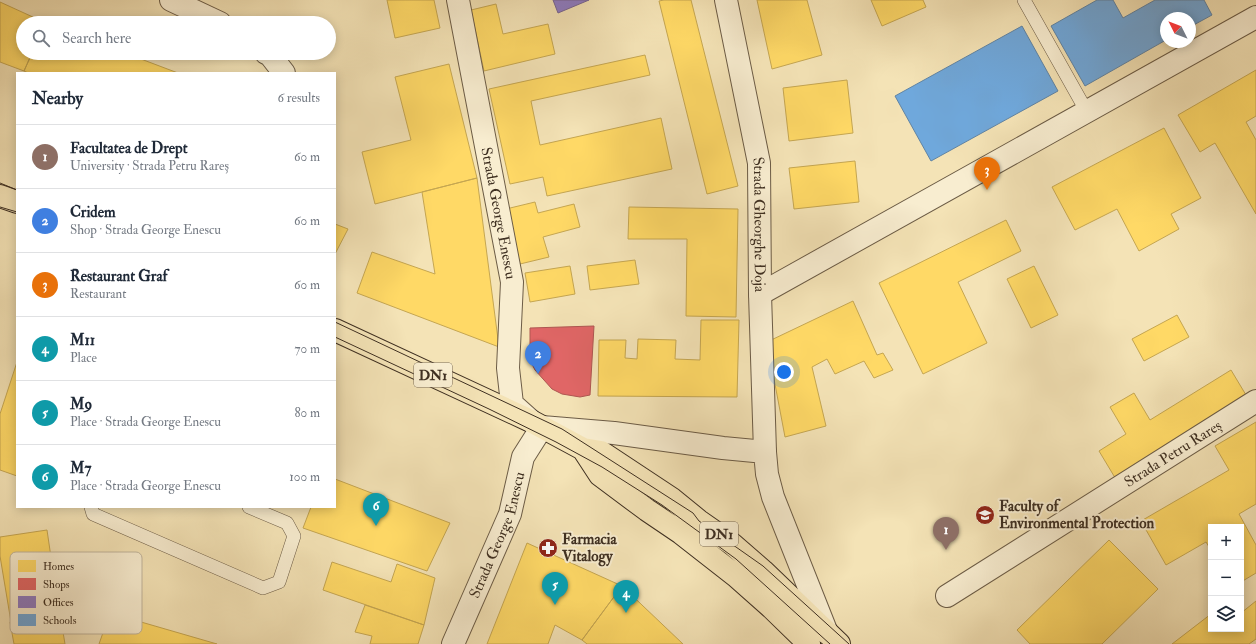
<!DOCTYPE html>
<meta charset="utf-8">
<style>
:root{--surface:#fff;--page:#f2f2f3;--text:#1f2937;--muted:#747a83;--line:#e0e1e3;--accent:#1a73e8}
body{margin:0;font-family:"IM FELL Double Pica",serif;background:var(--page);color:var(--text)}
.controls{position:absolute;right:12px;bottom:12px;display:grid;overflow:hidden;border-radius:0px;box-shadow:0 2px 10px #0003}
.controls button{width:36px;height:36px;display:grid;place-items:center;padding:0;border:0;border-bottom:1px solid var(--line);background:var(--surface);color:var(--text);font:20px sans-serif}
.compass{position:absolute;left:1160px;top:12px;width:36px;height:36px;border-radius:50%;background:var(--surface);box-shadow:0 2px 10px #0003;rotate:312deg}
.you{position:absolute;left:784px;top:372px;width:14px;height:14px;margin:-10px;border:3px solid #fff;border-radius:50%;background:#1a73e8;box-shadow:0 0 0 6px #1a73e833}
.badge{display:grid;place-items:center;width:26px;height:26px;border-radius:50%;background:var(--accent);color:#fff;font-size:13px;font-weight:700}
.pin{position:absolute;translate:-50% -33px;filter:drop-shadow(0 1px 2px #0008)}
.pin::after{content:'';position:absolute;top:21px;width:14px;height:12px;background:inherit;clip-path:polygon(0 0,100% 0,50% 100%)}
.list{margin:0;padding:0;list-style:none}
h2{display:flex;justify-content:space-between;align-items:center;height:52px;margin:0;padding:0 16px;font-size:17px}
h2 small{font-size:13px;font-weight:400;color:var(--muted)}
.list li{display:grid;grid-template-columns:26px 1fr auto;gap:12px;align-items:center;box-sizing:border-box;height:64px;padding:0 16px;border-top:1px solid var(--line)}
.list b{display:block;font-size:15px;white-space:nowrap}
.list p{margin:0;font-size:13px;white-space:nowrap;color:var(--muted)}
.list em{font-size:13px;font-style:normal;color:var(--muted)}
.icon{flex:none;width:22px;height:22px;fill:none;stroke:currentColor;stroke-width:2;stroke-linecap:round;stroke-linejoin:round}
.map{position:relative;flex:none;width:1256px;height:644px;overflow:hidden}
.search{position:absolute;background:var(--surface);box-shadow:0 2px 10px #0003;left:16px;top:16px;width:320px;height:44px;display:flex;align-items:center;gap:10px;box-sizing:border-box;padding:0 14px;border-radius:22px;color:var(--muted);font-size:15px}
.panel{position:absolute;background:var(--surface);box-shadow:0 2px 10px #0003;left:16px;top:72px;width:320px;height:436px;border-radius:0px}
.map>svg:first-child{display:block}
</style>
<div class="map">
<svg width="1256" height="644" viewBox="0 0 1256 644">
<rect width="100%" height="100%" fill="#f4e3b6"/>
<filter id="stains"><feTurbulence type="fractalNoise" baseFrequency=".005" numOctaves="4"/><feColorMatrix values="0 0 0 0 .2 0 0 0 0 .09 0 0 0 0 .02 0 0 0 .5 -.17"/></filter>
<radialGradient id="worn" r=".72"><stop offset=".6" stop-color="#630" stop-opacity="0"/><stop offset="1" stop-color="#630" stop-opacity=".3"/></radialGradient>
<path fill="#ffd966" stroke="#c5a651" d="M387,0H434L440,28L395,38Z
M664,0H691L738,186L707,194L659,1Z
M757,0H807L822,55L772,69Z
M871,0H923L926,7L882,26Z
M0,2L46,23H23V53H32L24,71L0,62Z
M496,4L503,34L548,24L555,54L484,71L471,10Z
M32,53H125L178,73H28L24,71Z
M645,55L650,75L531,101L540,145L661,118L672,169L547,196L543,177L510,184L489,89Z
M449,64L477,178L375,204L362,152L411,140L395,77Z
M1256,70V116L1246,122L1256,140V214L1215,143L1200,152L1178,115Z
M847,80L853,133L789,141L783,88Z
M1164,128L1201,198L1171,214L1179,229L1139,251L1117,209L1075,230L1052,187Z
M855,161L859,202L794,209L789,168Z
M477,178L499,347L357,293L372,252L435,274L422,192Z
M535,202L538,213L574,204L580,227L543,237L549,257L520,264L506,209Z
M629,207L738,209L736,317L686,316L687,239H628Z
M1006,220L1021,251L958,282L987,343L923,374L879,283Z
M335,224L348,229L335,254Z
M635,260L639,284L590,290L587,266Z
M570,266L575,294L530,302L525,273Z
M1034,266L1058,315L1031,328L1007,279Z
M853,301L877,355L883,353L893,370L874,378L864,361L835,374L827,359L812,367L826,426L785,437L767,342Z
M1177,315L1189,337L1144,361L1132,339Z
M701,320H739L737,397L598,396L599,340H626L625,358L637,359L638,339L676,340L675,359L700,360Z
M17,362V476L0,470V414Z
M1231,370L1249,400L1117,481L1099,451L1126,434L1110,407L1134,393L1150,420Z
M1256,422V504L1239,514L1256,545V573L1241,582V527H1211V550L1206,542L1166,565L1141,521L1229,470L1215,446Z
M335,479L450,523L427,571L303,528L311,507H335Z
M47,530L59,612L11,622L0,556V537Z
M1109,540L1158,589L1102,644H1030L1017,630Z
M527,543L622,586L582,640L555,625L548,644H487Z
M332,562L391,582L397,564L435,578L424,625L323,590Z
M622,586L683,644H587L582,640Z
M1256,601V639L1249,644H1172L1211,614V629H1241V613Z
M365,605L424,625L418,644H370L372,636L355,632Z
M110,613L217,644H99Z
M60,614L65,644H14L10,622Z"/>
<path fill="#e06666" stroke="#af5651" d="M594,326L590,395L580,397L562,394L552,389L535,370L530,360V328Z"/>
<path fill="#8e7cc3" stroke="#766592" d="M553,0H589L558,13Z"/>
<path fill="#6fa8dc" stroke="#6084a4" d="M1097,0H1113L1123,18L1155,0H1204L1212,15L1190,27V18H1166V40L1085,86L1051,26Z
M1022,26L1058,91L931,161L895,96Z"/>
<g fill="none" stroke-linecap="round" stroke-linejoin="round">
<defs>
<path id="service" d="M1024,0L1087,112
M91,507L93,514L263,588L279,582L294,536L287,523L249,507"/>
<g id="minor">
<path d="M171,0L220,23"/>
<path id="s1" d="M458,0L512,282L508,368L512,404L531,421"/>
<path id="s2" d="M726,0L759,163L760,294L765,452"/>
<path d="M266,53L270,55L284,73"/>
<path d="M760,294L1256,17"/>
<path id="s3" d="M947,596L1256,401"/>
<path id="s4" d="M453,644L510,514L523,457L542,427L614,433L723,448L765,452L767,474L773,497L827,633"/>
</g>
<path id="primary" d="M0,196L17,202
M335,330L531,421L583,449L601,452L672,499L699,521L732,544L763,571L839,644
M583,449L600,475L647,510L681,533L736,576L772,608L809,644"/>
</defs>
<use href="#service" stroke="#6c5c46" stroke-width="14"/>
<use href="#minor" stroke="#6c5c46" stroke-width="24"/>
<use href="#primary" stroke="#3e2f21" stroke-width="24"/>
<use href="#service" stroke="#f8edd0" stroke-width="13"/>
<use href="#minor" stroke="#f8edd0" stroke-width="22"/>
<use href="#primary" stroke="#f4e3b6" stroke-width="22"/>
<path stroke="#3e2f21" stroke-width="1" d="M0,183L17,190
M0,207L17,212
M335,322L562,429L693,513L699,521L763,566L849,644
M335,337L489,409L556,442L602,467L662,505L736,559L830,644"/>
</g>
<defs>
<symbol id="university-disc" viewBox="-11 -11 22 22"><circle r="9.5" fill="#8f2418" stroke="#f8edd0"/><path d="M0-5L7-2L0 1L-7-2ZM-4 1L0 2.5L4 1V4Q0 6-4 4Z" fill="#fff"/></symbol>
<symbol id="pharmacy-disc" viewBox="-11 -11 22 22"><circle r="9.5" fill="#8f2418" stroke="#f8edd0"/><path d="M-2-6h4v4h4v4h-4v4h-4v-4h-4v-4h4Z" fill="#fff"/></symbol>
</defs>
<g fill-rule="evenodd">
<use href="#university-disc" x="974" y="504" width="22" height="22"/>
<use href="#pharmacy-disc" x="537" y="537" width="22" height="22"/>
</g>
<g text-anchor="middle" stroke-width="4" stroke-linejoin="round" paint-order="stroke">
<g fill="#f8edd0" stroke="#766856" stroke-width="1">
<rect x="414" y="363" width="38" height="24" rx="3"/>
<rect x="700" y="522" width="38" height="24" rx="3"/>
</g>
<g font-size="14" font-weight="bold" fill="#3e2f21">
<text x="433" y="380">DN1</text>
<text x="719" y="539">DN1</text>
</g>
<g font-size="15" fill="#3e2f21" stroke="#f8edd0">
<text dy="5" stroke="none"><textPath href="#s1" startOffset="217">Strada George Enescu</textPath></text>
<text dy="5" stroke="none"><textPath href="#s2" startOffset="228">Strada Gheorghe Doja</textPath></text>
<text dy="5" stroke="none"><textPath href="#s3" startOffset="267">Strada Petru Rareș</textPath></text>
<text dy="5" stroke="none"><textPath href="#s4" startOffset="118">Strada George Enescu</textPath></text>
</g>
<g font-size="15" font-weight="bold" fill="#3e2f21" stroke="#f8edd0" text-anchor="start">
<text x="999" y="511">Faculty of<tspan x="999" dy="17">Environmental Protection</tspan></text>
<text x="562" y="544">Farmacia<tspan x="562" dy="17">Vitalogy</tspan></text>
</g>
</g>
<rect x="10" y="552" width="132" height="82" rx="6" fill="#f8edd0" stroke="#c0b49c" stroke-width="1"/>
<rect x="18" y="560" width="18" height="12" fill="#ffd966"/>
<rect x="18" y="578" width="18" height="12" fill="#e06666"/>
<rect x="18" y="596" width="18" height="12" fill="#8e7cc3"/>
<rect x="18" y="614" width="18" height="12" fill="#6fa8dc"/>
<g font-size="11" fill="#3e2f21">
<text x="43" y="570">Homes</text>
<text x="43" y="588">Shops</text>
<text x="43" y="606">Offices</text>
<text x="43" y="624">Schools</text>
</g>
<rect width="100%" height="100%" filter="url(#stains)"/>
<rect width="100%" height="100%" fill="url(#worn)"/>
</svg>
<div class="controls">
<button>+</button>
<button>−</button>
<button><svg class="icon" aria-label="layers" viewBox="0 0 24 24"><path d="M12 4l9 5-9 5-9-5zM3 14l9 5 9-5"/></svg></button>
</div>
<svg class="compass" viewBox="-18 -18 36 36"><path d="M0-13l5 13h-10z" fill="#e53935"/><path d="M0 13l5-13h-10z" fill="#747a83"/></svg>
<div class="you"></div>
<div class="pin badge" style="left:946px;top:550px;background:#8d6e63">1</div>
<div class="pin badge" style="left:538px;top:374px;background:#3f7fe0">2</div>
<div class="pin badge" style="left:987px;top:190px;background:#e8710a">3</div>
<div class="pin badge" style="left:626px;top:613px;background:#0f9aa8">4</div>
<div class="pin badge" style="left:555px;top:605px;background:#0f9aa8">5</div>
<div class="pin badge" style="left:376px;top:526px;background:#0f9aa8">6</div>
<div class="search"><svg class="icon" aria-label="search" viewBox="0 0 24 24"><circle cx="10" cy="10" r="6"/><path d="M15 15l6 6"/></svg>Search here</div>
<section class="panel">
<h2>Nearby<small>6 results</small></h2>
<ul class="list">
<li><span class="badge" style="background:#8d6e63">1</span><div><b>Facultatea de Drept</b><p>University · Strada Petru Rareș</p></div><em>60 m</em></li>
<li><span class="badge" style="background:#3f7fe0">2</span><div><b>Cridem</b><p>Shop · Strada George Enescu</p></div><em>60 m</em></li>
<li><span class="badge" style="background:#e8710a">3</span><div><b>Restaurant Graf</b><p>Restaurant</p></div><em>60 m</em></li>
<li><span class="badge" style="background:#0f9aa8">4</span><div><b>M11</b><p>Place</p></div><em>70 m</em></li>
<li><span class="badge" style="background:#0f9aa8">5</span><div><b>M9</b><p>Place · Strada George Enescu</p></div><em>80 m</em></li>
<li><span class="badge" style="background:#0f9aa8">6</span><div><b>M7</b><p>Place · Strada George Enescu</p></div><em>100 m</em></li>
</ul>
</section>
</div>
